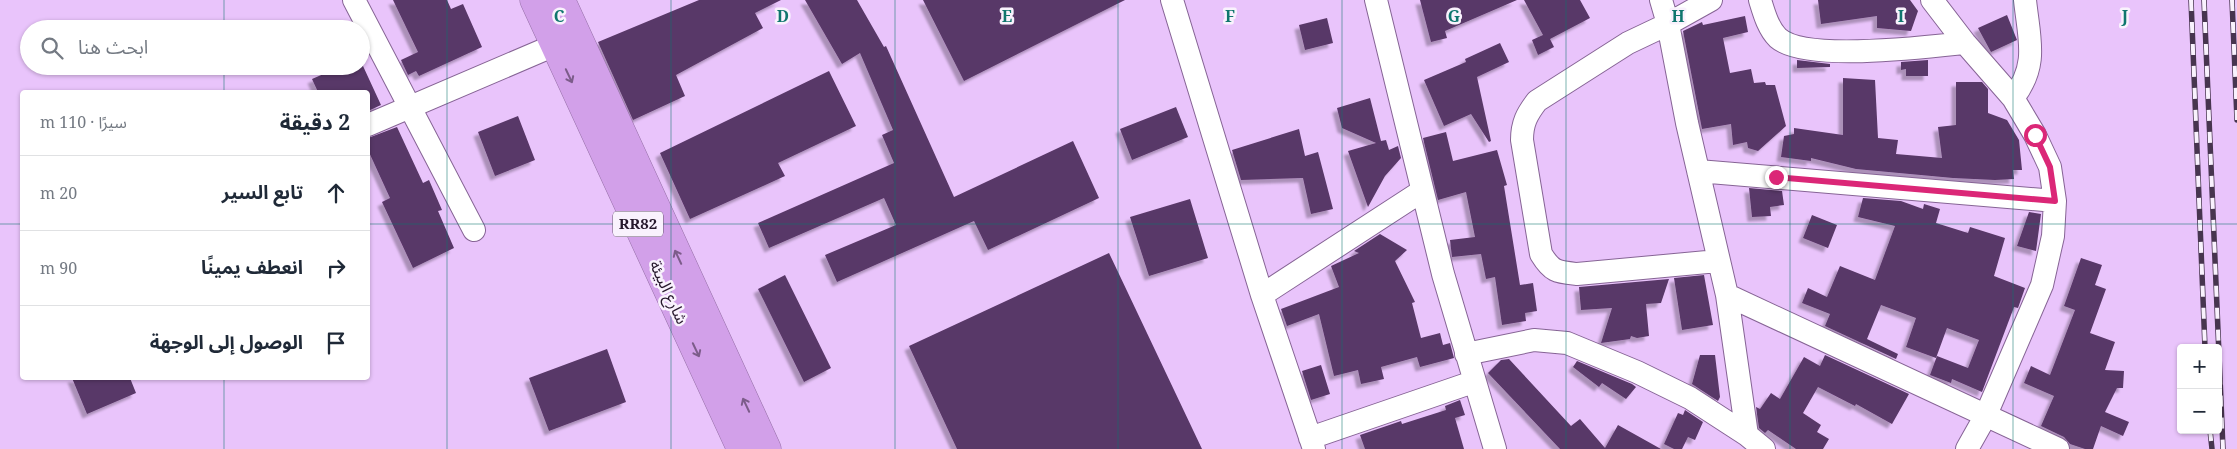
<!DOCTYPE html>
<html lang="ar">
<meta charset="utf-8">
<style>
:root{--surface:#fff;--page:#f2f2f3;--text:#1f2937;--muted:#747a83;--line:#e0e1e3}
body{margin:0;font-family:"Noto Serif","Noto Sans Arabic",serif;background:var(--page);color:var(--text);direction:rtl}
.controls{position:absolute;right:15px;bottom:15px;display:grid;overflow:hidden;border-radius:5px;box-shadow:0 1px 4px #0004}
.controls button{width:45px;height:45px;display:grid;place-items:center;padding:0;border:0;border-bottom:1px solid var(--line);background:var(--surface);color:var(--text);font:25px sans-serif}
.stop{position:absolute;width:15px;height:15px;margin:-11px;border:4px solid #db2777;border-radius:50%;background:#fff}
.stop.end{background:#db2777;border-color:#fff;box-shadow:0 1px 5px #0008}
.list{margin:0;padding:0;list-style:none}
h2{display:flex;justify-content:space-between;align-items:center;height:65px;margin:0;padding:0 20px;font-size:21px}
h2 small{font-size:16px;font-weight:400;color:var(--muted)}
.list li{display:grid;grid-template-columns:32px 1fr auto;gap:15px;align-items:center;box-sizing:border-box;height:75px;padding:0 20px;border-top:1px solid var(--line)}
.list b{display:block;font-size:19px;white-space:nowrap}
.list em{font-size:16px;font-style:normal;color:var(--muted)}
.icon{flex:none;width:28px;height:28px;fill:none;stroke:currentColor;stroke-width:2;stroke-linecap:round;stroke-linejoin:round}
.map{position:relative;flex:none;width:2237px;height:449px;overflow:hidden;direction:ltr}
.search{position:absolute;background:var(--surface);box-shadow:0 1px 4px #0004;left:20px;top:20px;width:350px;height:55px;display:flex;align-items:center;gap:12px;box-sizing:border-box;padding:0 18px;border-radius:28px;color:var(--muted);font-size:19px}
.panel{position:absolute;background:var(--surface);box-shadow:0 1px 4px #0004;left:20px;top:90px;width:350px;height:290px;border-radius:5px;direction:rtl}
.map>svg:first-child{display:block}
</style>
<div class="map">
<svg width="2237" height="449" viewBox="0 0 2237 449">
<defs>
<filter id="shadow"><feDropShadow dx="-4.5" dy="4.5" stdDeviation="1" flood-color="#0004"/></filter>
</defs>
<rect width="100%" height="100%" fill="#e9c4fb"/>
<path fill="#593767" filter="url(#shadow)" d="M393,0H447L451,9L463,4L482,47L419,76L416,71L408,75L401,60L418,52Z
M699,0H781L755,13L763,28L676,75L685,96L633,120L598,42Z
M805,0H857L884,47L886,46L954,197L1073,141L1099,198L988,250L974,221L837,282L825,255L896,225L884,198L769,248L758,223L894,163L882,135L893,130L860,53L842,64Z
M923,0H1125L964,81Z
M1420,0H1517L1445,31L1447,38L1431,42Z
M1524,0H1580L1590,18L1550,39L1554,47L1538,55L1532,40L1543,35Z
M1818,0H1910L1918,11L1911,31L1877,28V16L1821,24Z
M2007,15L2017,40L1991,52L1978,28Z
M1745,16L1748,32L1723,38L1730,73L1751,69L1754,83L1765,82L1766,85H1775L1786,126L1758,151L1748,148L1747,142L1733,145L1731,124L1702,129L1683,31L1702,22L1703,25Z
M1327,18L1333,43L1305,50L1299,25Z
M1500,43L1509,62L1477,77L1491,141L1489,142L1471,114L1444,126L1424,80L1466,62L1465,59Z
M1797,60L1830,64V67L1797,68Z
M1928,60V76H1906V69L1901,70V62Z
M342,66H363L381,105L368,111V92H318L312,79Z
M829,71L856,126L778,163L785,176L690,219L660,153Z
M1843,78L1875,80L1878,138L1898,140L1896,154L1942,158L1938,127L1956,125V82H1982L1988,89V113L2007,120L2019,140L2022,170H2013L2014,179L1995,180L1953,178L1856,169L1811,158V161L1781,157L1784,136L1794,134V128L1843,135Z
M1370,98L1381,141L1386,140L1389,150L1398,146L1401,158L1385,176L1368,207L1348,151L1376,143L1342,128L1337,108Z
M1176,107L1188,137L1132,160L1120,129Z
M518,116L535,160L495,176L478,132Z
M397,127L423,183L429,180L442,210L438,211L454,248L413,268L382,202L390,198L368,150V138Z
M1299,129L1305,156L1318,152L1333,209L1311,214L1303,178L1241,180L1232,150Z
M1446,132L1453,161L1497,150L1507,185L1504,186L1520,285L1533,283L1537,311L1525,313L1526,321L1502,325L1495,277L1486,279L1481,254L1452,257L1450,240L1475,237L1466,192L1438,200L1423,138Z
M1749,188L1782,191L1784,205L1770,207L1771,216L1752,217Z
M1863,198L1901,201L1923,209L1924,204L1940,209L1936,223L1968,233L1970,227L2005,238L1994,276L2025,288L2018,308L2014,307L1982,392L1952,379L1951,383L1930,375L1937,356L1968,368L1979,340L1947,328L1936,358L1906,347L1916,318L1881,305L1867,339L1898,354L1896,359L1825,326L1830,314L1802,303L1808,288L1827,297L1840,266L1875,280L1895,226L1858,217Z
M1190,199L1208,258L1149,276L1130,217Z
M2029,212L2041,214L2036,251L2017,246Z
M1812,215L1837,225L1828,248L1803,238Z
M1380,234L1407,250L1395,261L1415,302L1412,303L1421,338L1440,333L1443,345L1450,343L1454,358L1420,367L1417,357L1381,367L1384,379L1361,384L1358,370L1334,376L1319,314L1287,326L1281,309L1339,287L1331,266L1359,253L1354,251Z
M1109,253L1202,449H957L909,346Z
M2081,258L2102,265L2095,285L2106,289L2090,333L2115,342L2105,370L2124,371L2123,388H2117L2105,412L2129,422L2123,436L2101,426L2093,449H2085L2070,444L2064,437L2041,426L2054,396L2024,383L2031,366L2050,375L2075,310L2064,306Z
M785,275L831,368L804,382L758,289Z
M1704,275L1713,325L1682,330L1674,278Z
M1669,279L1661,303L1646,304L1649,336L1637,338L1631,336L1630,339L1601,343L1612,308L1581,310L1579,287Z
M607,349L626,402L549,431L529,378Z
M1700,355H1715L1720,397L1718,401L1692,384Z
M1825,355L1909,394L1892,424L1856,404L1855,406L1818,387L1803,413L1821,425L1817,432L1829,439L1823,449H1796L1768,430L1765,433L1759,428L1756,407L1760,409L1771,393L1780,399L1804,357L1820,366Z
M1509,359L1571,426L1580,419L1605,448L1618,425L1661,449H1560L1488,373L1501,360Z
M1577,361L1632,384L1636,387L1626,399L1602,383L1599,387L1573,367Z
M1321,365L1330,394L1311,400L1302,371Z
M72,378H130L136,393L87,414Z
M1460,400L1465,415L1455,418L1464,449H1365L1360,435L1401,421L1402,424L1446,410L1445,406Z
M1685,410L1703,422L1695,440L1688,437L1682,449H1674L1664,444L1678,413L1683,415Z"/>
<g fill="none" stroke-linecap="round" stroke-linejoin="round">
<defs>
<path id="street" d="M354,0L474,230
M1172,0L1262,295L1314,449
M1376,0L1443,274L1495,449
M1661,0L1668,24L1628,43L1537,101C1527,114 1522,123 1522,140L1541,254C1552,272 1557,272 1577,274L1718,261
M1711,0L1668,24L1687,123L1727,295L1747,435L1764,449
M1760,0C1764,13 1768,28 1778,38C1805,62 1928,47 1965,43
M1932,0L1965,43L2013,98L2035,135L2050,167L2055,201L2053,236L2042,285L1985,417L1967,449
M2013,98C2039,65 2029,39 2025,0
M368,125L555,45
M1698,171L2055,201
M1262,295L1422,191
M1727,295L2058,449
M1466,354L1534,340L1567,343L1637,372L1690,398L1747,435
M1310,438L1473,382"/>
<path id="highway" d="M534,0L741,449
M561,0L767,449"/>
</defs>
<use href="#street" stroke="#866495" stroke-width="24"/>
<use href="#highway" stroke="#9670a7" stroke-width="29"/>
<use href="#street" stroke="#fff" stroke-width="22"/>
<use href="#highway" stroke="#d2a0e9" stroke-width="28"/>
<defs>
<path id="rail" d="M2191,0L2205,348
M2204,0L2223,449
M2232,0L2237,120
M2210,430L2212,449"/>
</defs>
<use href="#rail" stroke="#47354f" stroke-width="5.5"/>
<use href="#rail" stroke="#f9f2fd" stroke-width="4" stroke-dasharray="11" stroke-linecap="butt"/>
</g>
<defs><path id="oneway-shaft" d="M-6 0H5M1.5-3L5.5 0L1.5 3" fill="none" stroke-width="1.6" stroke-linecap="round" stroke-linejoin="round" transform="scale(1.25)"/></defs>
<g stroke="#7c5c8a">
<use href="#oneway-shaft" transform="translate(569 76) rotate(65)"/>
<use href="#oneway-shaft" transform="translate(678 257) rotate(-115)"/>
<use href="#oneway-shaft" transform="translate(696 350) rotate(65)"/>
<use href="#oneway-shaft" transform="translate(746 405) rotate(-115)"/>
</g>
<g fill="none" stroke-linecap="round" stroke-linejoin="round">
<path stroke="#db2777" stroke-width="6" d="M1776,177L2055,201L2050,167L2035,135"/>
</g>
<path fill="none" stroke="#0f766e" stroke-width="1" stroke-opacity="0.55" d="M224,0V29M447,0V449M671,0V449M895,0V449M1118,0V449M1342,0V449M1566,0V449M1790,0V449M2013,0V449M224,66V92M0,224H22M368,224H2237M224,378V449"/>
<g text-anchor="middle" stroke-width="5" stroke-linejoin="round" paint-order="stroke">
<rect fill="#f9f2fd" stroke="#65596b" stroke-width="1" x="613" y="211.5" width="50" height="25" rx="4"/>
<g font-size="15" font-weight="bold" fill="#26182c">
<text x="638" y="229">RR82</text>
</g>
<g font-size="16" fill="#26182c" stroke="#f9f2fd">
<text transform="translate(669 292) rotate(65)" y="6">شارع البيئة</text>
</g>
</g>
<g font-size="16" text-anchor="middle" font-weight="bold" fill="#0f766e" stroke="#f9f2fd" stroke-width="5" stroke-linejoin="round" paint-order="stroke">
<text x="559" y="22">C</text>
<text x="783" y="22">D</text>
<text x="1007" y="22">E</text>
<text x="1230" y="22">F</text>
<text x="1454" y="22">G</text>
<text x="1678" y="22">H</text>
<text x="1901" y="22">I</text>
<text x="2125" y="22">J</text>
</g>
</svg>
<div class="controls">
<button>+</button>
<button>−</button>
</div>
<div class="stop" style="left:2035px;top:135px"></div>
<div class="stop end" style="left:1776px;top:177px"></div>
<div class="search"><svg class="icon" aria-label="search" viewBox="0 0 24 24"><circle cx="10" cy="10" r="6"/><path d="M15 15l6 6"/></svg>ابحث هنا</div>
<section class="panel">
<h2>2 دقيقة<small>سيرًا · 110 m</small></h2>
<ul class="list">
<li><svg class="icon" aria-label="ahead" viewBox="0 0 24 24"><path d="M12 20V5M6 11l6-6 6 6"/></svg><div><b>تابع السير</b></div><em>20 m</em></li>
<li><svg class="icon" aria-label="right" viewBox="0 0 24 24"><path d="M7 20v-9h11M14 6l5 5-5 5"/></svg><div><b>انعطف يمينًا</b></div><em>90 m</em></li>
<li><svg class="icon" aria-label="arrive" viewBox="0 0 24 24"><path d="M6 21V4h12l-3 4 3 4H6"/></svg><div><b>الوصول إلى الوجهة</b></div></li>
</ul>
</section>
</div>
